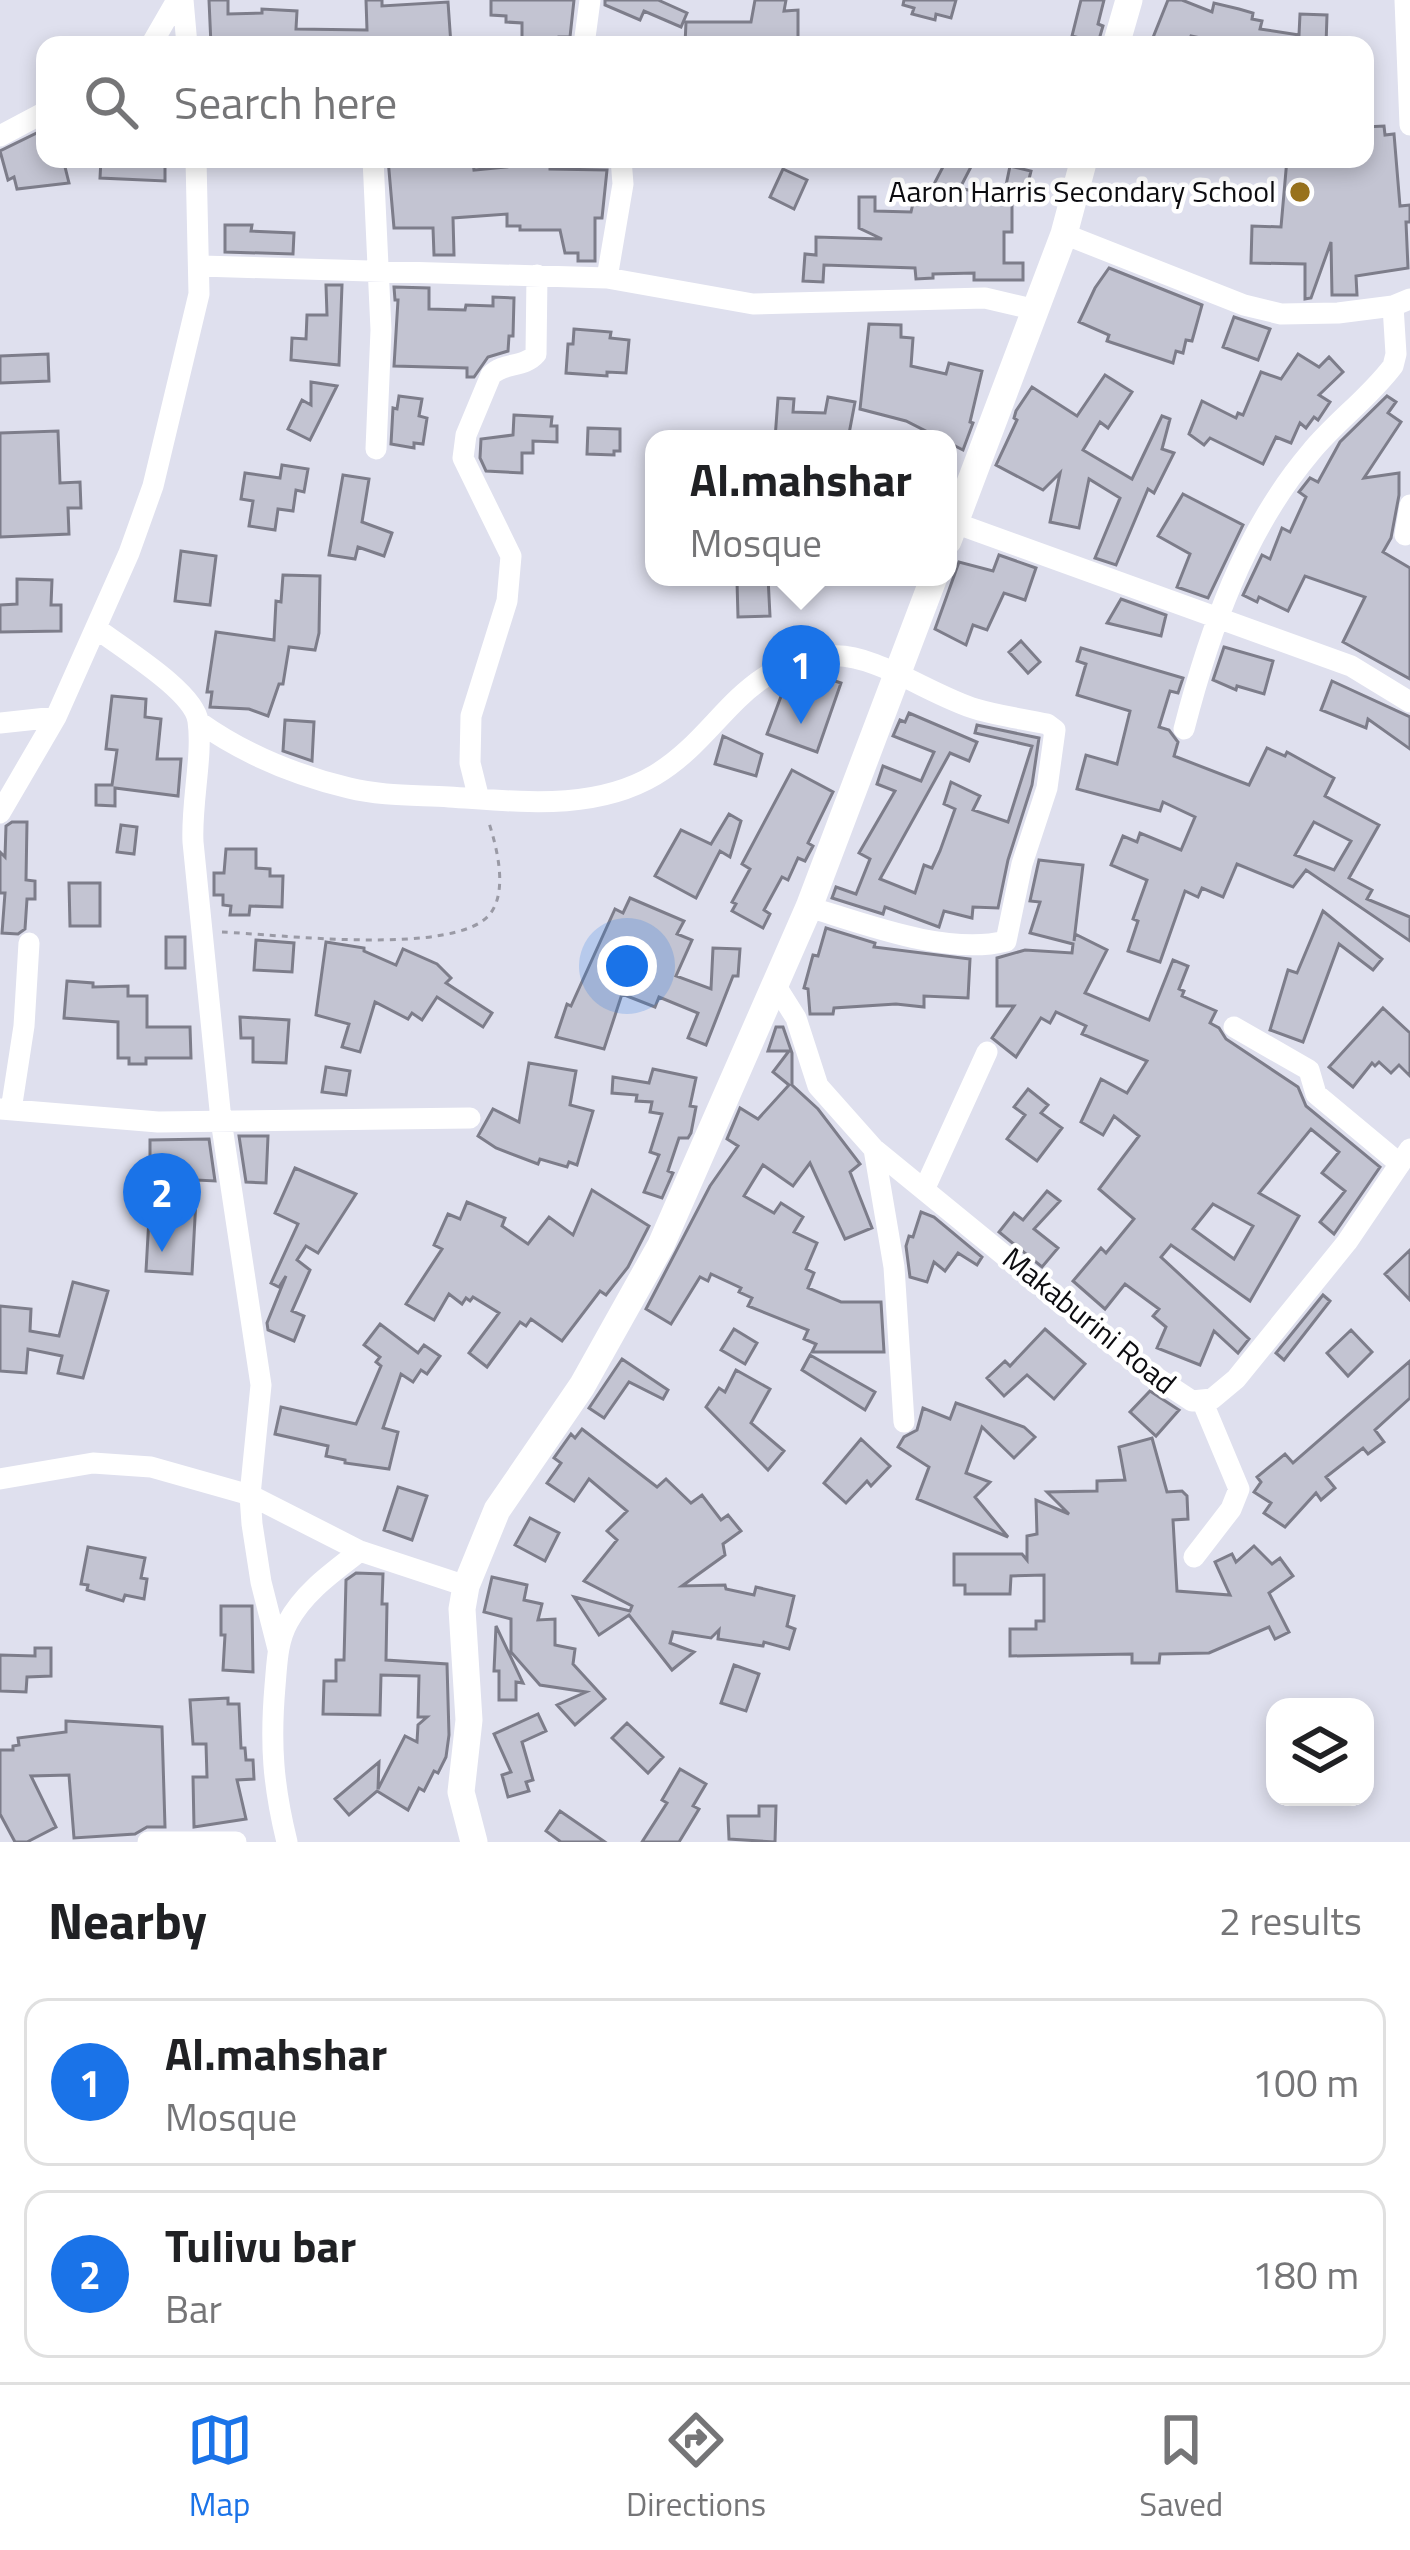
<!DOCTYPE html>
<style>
:root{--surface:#fff;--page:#f2f2f2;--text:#202124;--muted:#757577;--line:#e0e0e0;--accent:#1a73e8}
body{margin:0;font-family:"Titillium Web",sans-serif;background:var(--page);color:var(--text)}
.controls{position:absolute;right:36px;bottom:36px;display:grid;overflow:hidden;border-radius:24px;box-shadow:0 6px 18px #0003}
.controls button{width:108px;height:108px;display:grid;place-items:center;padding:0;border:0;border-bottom:3px solid var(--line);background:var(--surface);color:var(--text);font:60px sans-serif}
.you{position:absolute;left:627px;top:966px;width:42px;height:42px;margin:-30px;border:9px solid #fff;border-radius:50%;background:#1a73e8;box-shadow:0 0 0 18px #1a73e833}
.badge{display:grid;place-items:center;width:78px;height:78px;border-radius:50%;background:var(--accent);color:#fff;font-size:39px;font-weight:700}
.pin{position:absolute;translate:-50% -99px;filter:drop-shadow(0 3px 6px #0008)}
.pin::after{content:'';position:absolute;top:63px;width:42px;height:36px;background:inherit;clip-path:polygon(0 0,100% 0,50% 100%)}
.popup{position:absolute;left:645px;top:430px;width:312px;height:156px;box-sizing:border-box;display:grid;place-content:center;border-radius:24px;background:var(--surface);filter:drop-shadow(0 3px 9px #0005);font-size:39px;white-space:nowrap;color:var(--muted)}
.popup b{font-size:45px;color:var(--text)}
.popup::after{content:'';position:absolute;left:50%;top:100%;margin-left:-24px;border:24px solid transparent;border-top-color:var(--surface)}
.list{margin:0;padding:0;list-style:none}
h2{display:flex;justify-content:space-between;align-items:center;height:156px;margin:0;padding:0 48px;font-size:51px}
h2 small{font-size:39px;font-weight:400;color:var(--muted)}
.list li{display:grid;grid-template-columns:78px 1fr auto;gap:36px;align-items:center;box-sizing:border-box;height:168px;margin:0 24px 24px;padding:0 24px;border:3px solid var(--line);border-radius:24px}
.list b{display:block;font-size:45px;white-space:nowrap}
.list p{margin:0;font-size:39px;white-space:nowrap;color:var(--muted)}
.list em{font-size:39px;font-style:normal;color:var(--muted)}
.icon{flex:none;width:66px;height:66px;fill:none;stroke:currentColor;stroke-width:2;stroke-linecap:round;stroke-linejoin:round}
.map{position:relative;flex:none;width:1410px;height:1842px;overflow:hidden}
.search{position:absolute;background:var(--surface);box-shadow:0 6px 18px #0003;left:36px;right:36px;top:36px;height:132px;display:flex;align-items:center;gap:30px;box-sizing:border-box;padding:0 42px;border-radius:24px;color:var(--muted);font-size:45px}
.sheet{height:540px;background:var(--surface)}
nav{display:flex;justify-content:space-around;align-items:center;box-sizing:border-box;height:168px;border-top:3px solid var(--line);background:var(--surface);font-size:33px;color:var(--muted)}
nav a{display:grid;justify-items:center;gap:6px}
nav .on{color:var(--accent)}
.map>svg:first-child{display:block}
</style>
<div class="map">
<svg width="1410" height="1842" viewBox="0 0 1410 1842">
<rect width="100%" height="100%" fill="#dfe0ee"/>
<path fill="#c3c4d2" stroke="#7d7d8a" stroke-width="3" fill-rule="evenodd" d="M209,0H228V14L262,13V9L297,11L296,29L367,30L366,0H382V6L448,2L451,45H211Z
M491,0H574L570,37H559V45L541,44L542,38H522V23L506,22V16L491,15Z
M605,0H658L687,13L681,27L644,11L640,20L605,5Z
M755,0H786L784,11L798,10V45H766V38L717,39V45H685L686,22H751Z
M904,0H956L951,18L936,14L935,20L912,14L914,8L903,5Z
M1081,0H1104L1098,24L1103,26L1098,43L1072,36Z
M1168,0H1182L1212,12L1214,3L1239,9L1253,13L1252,19L1262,21L1260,29L1299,35L1300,14L1327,15L1326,45H1234L1191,36L1187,45H1150Z
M1384,126L1385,135L1394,134L1400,206L1410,205V222H1406L1408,268L1356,276L1357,295H1332L1331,242L1311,298L1305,299V264L1251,263L1252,226L1281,227L1287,159H1365V127Z
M45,129V159H63L69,183L17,189L14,177L8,180L0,151Z
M101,159H165V181L100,178Z
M388,159L473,161L474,170L507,167V163L550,164V169L607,170L602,218H595V261H578V253H565L560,230H520V226H507V214L453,218L454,255H434L433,228H394Z
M947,159H975L960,188L1012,201V232H1004V263H1023V280H974V273L933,274V278L916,279L915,268L824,265L823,282L803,281L805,254L816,255V237L882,239L859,228V197H875V211L911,212L917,186L931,190Z
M1010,166L1031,171L1024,199L1004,195Z
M783,169L807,180L794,209L770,197Z
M225,225H252L251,231L294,233L293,254L225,252Z
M1109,268L1202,305L1192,341L1186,340L1183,353L1176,351L1173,363L1107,341L1109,335L1079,322L1095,288Z
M326,285H342L339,365L291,360L292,338L306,339L307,315H327Z
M394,287L429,288V309L465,310L466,305L493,306V297L514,298L513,336H509L508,351L488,357L474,377H467V368L394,366L398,300H395Z
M1234,317L1270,329L1258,360L1223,347Z
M869,324L901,325V337L913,338L911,366L946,374L949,363L982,371L970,422L973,423L963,450L906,421L860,409Z
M574,329L611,332L610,338L629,340L626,373L607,372V376L566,373L568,344H573Z
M48,354L49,381L0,383V356Z
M1298,354L1319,367L1329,357L1343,372L1319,395L1330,402L1318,420L1314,417L1306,428L1300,423L1291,443L1276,437L1263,464L1210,438L1204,445L1189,434L1202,401L1236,418L1238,413L1243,415L1261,372L1281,379Z
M1105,375L1132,392L1108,428L1100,422L1083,450L1132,479L1162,416L1170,419L1162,449L1174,453L1154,493L1148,489L1116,565L1095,558L1120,498L1089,479L1079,528L1050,522L1060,473L1043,490L996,465L1017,420L1014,418L1016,411L1032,387L1077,416Z
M311,382L337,386L310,440L288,429L302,400L311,405Z
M399,396L422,399L419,416L427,418L423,444L414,443V448L391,444L393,408L397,409Z
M1387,396L1396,402L1388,413L1401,422L1364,478L1399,473V495L1391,538L1383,552L1410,568V679L1343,642L1365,597L1305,576L1288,611L1259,597L1257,602L1243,595L1262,555L1270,559L1282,528L1290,532L1306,497L1299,492L1310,478L1318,482L1340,442Z
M828,397L855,402L848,439L810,433V439H775L778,398L794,399L793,412L825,413Z
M514,415L552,417L551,426H557V442L533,441V453H522V473L486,471L480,458L481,439L513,435Z
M588,428L620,429V451H614V455L587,454Z
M58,431L60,483L80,482L81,508H68L69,534L0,537V433Z
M282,465L308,469L304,492L296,490L293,511L278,509L275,530L249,526L253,501L241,499L245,473L280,478Z
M343,475L369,479L362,522L392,533L384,556L358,547L355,559L329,555Z
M1183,494L1243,525L1208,598L1177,587L1190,554L1158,536Z
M181,551L216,556L210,605L175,601Z
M999,555L1036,568L1025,600L1004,593L987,630L973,625L966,645L935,629L959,562L993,571Z
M283,575L320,576L319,633L315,650L289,647L283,684H279L268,716L249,709L210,707L212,692H207L216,632L274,640L276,601L281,602Z
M745,577H768L770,616L738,617L737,581H746Z
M17,579L52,580L51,605H61V631L0,632V605L17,604Z
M1121,599L1166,615L1161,636L1107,623Z
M1021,641L1040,662L1028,673L1009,652Z
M1224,647L1273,661L1264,694L1237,686L1236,690L1213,680Z
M1081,648L1183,678L1178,693L1170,691L1159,727L1169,730L1178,742L1174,756L1249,785L1267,748L1285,756L1287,752L1334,778L1325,796L1379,825L1349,878L1372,890L1367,899L1410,917V941L1306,870L1293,887L1237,864L1223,897L1202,888L1198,897L1185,891L1160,962L1128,951L1138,921L1133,919L1147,880L1111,865L1123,836L1137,842L1140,833L1181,850L1195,817L1163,802L1160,811L1077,789L1086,755L1117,764L1130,711L1077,695L1086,664L1077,661ZM1314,822L1351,841L1334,870L1295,855Z
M814,674L841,683L817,752L767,734L786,683Z
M1332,681L1410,717V749L1368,719L1366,728L1321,710Z
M112,696L146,699L145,717L161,719L157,759H181L178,796L115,788V806L96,805V785H112L117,750L106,749Z
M909,713L977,742L969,761L950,753L880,879L915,893L924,865L932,868L940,851L955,809L944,804L951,782L980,796L973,810L1008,822L1032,746L975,733L977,725L1039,738L1032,785L1008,860L998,908L973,907L972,918L944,911L939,927L885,907L883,914L832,898L836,887L856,894L870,859L859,853L895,791L877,784L883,766L921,781L934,752L893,736L900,720L905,722Z
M285,720L314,722L312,761L283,751Z
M723,736L762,754L756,776L715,764Z
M792,770L833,792L808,843L813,846L805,861L798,858L788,880L782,877L764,910L770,914L763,928L732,911L736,904L732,902L750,869L742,864Z
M729,814L741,821L730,857L720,851L696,898L655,876L681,830L711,844Z
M12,822H27L26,880L35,881V899H27L25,929L18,934L2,933L5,893H0V852L5,857L6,826Z
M121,825L137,827L134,854L117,852Z
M226,849H256V868L270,869V876H283L282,907L250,906L249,915H230L231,906L223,905V895H214V873H224Z
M1039,860L1083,865L1074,941L1075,934L1107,950L1085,993L1149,1020L1173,960L1188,966L1179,989L1184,991L1182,996L1216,1011L1210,1023L1219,1028L1226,1039L1298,1087L1306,1106L1380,1167L1334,1234L1320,1222L1345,1191L1322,1173L1339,1152L1311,1129L1259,1193L1299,1216L1250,1301L1171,1245L1161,1257L1249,1339L1238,1353L1214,1331L1200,1365L1157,1348L1166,1327L1153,1316L1159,1309L1125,1284L1105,1309L1073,1281L1101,1248L1106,1253L1134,1219L1099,1189L1139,1136L1114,1116L1103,1135L1081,1122L1101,1079L1127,1093L1147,1061L1082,1034L1086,1026L1056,1012L1050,1023L1041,1018L1016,1057L992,1038L1014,1006H997V958L1025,950L1072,953L1073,944L1030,933L1040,902L1030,901ZM1213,1204L1253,1226L1234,1259L1193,1229Z
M69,883H100V926H70Z
M630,898L684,921L677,934L692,940L676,976L711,989L713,948L740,949L738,976H733L706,1045L688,1038L698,1013L659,997L655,1007L622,994L604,1049L556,1037L567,1004L571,1006L615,909L623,913Z
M1323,911L1382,959L1373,970L1339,944L1303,1042L1270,1030L1288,970L1297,973Z
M826,928L875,943L874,947L970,959L968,998L924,996V1007L896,1004L834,1008L833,1014H810L808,989L804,988L813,955L818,956Z
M166,937H185V968H166Z
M256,940L294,943L292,972L254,970Z
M326,942L364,948V951L396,965L403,949L437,964L451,978L446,983L492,1013L483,1027L437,997L422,1020L412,1013L408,1019L375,1002L360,1052L342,1047L349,1024L316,1015Z
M67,981L93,983V987L128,986V996H147V1027H190L191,1058H146V1064H129V1058H118V1022L64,1018Z
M1383,1008L1410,1033V1076L1399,1065L1391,1073L1379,1062L1375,1066L1372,1063L1353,1087L1329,1067Z
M240,1017L289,1020L286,1063L253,1062V1038H241Z
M776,1027H783L792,1053V1085L818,1109L860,1164L850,1172L872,1228L845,1239L810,1163L793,1186L763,1165L744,1196L774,1213L781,1203L803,1217L794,1232L817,1243L806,1269L814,1273L808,1288L841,1302H881L884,1352H812L816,1344L804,1339L808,1330L748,1306L752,1298L739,1292L741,1288L711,1274L708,1281L700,1277L671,1324L646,1309L710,1186L738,1146L727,1139L740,1108L758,1119L789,1085L773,1072L789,1051H768Z
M529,1063L576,1071L570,1105L593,1111L577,1165L569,1162L567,1167L540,1159L538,1164L496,1148L478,1136L493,1109L519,1122Z
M326,1067L350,1071L346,1095L322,1092Z
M653,1069L696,1078L690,1106L696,1107L691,1133L688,1138H679L668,1171L673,1173L662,1198L644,1192L659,1155L650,1152L662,1114L650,1112L652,1102L636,1101L637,1095L612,1093L613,1077L649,1083Z
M1028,1089L1048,1105L1041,1113L1062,1128L1037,1161L1007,1139L1025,1115L1014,1107Z
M239,1136H268L266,1183L246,1182Z
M209,1139L215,1181L197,1180L192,1274L146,1271L150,1200H138L137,1167H150V1140Z
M295,1168L356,1194L318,1253L306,1246L297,1260L310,1270L292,1311L304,1316L294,1341L268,1330L267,1323L286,1276L279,1287L271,1283L298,1224L275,1213Z
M592,1190L649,1226L628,1267L606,1295L600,1291L562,1341L531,1319L526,1326L520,1322L487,1367L469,1353L499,1313L473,1297L470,1301L466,1298L462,1304L449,1294L434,1320L406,1304L442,1249L434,1245L448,1214L460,1219L467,1202L505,1218L502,1226L528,1244L549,1217L573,1235Z
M1047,1191L1060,1201L1034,1229L1058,1248L1042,1267L999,1232L1014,1213L1023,1220Z
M921,1212L934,1217L982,1257L977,1265L958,1253L945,1271L934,1262L927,1282L910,1277L906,1246L909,1236L913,1237Z
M1410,1250V1300L1385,1274Z
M73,1282L108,1291L83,1378L58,1373L62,1356L28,1349L26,1373L0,1371V1306L31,1309L30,1331L59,1336Z
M1323,1295L1330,1301L1284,1360L1276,1353Z
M380,1324L418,1353L424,1345L440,1356L427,1374L421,1370L413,1382L401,1374L383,1428L398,1432L389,1469L345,1463V1460L326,1456L328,1446L275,1434L281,1407L356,1424L381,1366L376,1362L380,1357L364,1345Z
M734,1329L757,1343L745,1364L721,1350Z
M1045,1329L1085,1364L1054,1399L1027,1375L1004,1396L987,1378L1005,1361L1010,1366Z
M1351,1330L1372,1352L1348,1376L1327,1353Z
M810,1355L875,1392L865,1410L802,1370Z
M622,1359L668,1390L663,1399L629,1382L604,1418L589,1408Z
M1410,1361V1398L1375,1430L1384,1442L1368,1454L1363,1448L1326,1477L1335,1488L1321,1500L1316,1493L1285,1527L1264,1513L1271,1503L1254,1492L1261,1482L1257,1477L1285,1454L1293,1463Z
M736,1370L770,1389L751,1423L784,1451L768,1470L706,1407L719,1388L725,1392Z
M1150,1391L1179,1410L1156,1436L1130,1412Z
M956,1403L1024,1427L1035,1437L1014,1458L982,1427L966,1473L990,1482L975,1497L1008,1537L917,1499L929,1467L898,1447L904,1437L917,1430L923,1408L950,1419Z
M582,1429L657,1487L666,1479L691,1503L702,1495L721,1520L728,1515L741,1531L723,1544L725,1555L682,1586L725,1585L726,1589L754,1595L756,1587L794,1596L787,1626L795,1629L789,1649L764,1642L763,1646L718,1639L719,1630L711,1638L673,1632L670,1643L694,1652L672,1670L629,1615L599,1635L574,1597L630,1611L632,1606L584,1581L617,1540L607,1531L627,1511L589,1479L574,1501L547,1483L561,1463L554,1458L571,1434L575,1438Z
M1152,1438L1167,1492L1182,1491L1187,1496L1188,1519L1173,1520L1177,1591L1230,1595L1215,1562L1232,1554L1236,1562L1254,1546L1272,1564L1280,1558L1293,1576L1269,1593L1289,1632L1275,1639L1269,1627L1209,1653L1160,1654L1159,1663H1132V1654L1010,1656V1629H1036V1621H1044V1575L1011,1576L1010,1594H965V1585H954V1554H1022L1027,1560V1536L1037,1534L1036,1500L1069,1514L1047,1492L1097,1491V1481L1125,1480L1119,1447Z
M861,1439L890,1466L871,1486L867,1481L846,1503L824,1483Z
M398,1487L427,1496L412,1540L384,1530Z
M530,1518L559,1533L545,1561L515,1545Z
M88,1547L145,1558L141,1578L147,1579L144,1599L125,1595L123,1601L87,1590L88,1585L81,1584Z
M356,1573L383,1574L382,1604H387L386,1660L447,1664L449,1735L446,1757L438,1773L434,1771L424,1791L419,1788L408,1810L377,1791L349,1815L335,1799L379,1762L378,1789L405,1736L417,1742L418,1725L427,1717H418L419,1676L381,1675L380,1715L323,1714L324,1681H336V1660H344L346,1580Z
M492,1577L527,1585L524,1600L542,1604L538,1620L555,1619V1645L575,1649L573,1664L605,1699L575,1725L557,1705L586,1692L540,1685L511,1652V1619L484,1612Z
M221,1606H252L253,1672L223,1670L225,1635H221Z
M496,1626L523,1683L516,1682V1700H499V1671H494Z
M35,1648H51V1676L27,1677L26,1692L0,1691V1655L35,1656Z
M734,1665L759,1674L746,1711L721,1703Z
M228,1698V1704H239L241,1748H245L246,1760H253L254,1779L237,1780L246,1819L194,1827L193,1777H207L206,1744H193L190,1700Z
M538,1714L546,1731L522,1742L533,1780L526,1782L529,1791L508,1797L502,1775L511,1772L494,1734Z
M66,1721L162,1727L165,1827H147L135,1834L74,1838L69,1775L31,1776L56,1827L27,1842H15L0,1814V1750H13V1746L19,1745L18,1738L66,1732Z
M627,1723L663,1757L648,1773L612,1738Z
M680,1769L706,1784L693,1806L699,1809L679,1842H642L667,1803L662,1800Z
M759,1806H776L775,1842L729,1839L728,1816H759Z
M560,1811L605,1842H561L546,1831Z"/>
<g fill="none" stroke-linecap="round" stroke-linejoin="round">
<path stroke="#9a9aa5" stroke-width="3" stroke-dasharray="6 6" stroke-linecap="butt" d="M222,932C275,934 456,957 490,914C508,891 497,848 489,823"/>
<path stroke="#fff" stroke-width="21" d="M183,0L187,45
M1405,0L1410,125
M151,45L177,0
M584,45L590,0
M0,136L45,112
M373,159L381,330L376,449
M1064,234L1244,305L1281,314L1338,313L1393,306L1410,299
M201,266L607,278L753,304L985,298L1032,309
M607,278L623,184L621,159
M955,523L1351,666L1410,702
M1405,535L1410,505
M96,628C120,647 194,691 198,721C203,756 191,803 193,842L221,1120L261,1385L250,1495L252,1524L261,1582L278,1649
M199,722C244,754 295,775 349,788C381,796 415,795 449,797C516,801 593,812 655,775C722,735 740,661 832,656C874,653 932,696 976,709C999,716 1024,719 1047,724L1055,730L1047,788L1022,864L1006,941C948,956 865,924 809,907
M0,723L56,717
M1184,729C1209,632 1244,531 1310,453C1335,422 1368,399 1393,366L1396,354L1393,306
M479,799L470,763L471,716L507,601L511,556L463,458L466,435L491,375C504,362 524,368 536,354L537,275
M0,813L56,717L129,553L153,486L199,294L196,159
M774,983L796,1018L818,1086L874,1149L1142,1368L1192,1401L1212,1399L1236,1379L1347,1242L1410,1149
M1234,1027L1309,1070L1316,1094L1400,1164
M0,1109L158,1122L470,1118
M11,1110L24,1026L29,943
M874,1149L894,1267L904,1422
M924,1190L987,1052
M0,1479L93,1463L151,1467L250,1495L360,1551L466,1586
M1194,1557L1231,1509L1239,1489L1203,1403
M148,1842H236
M287,1842C273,1785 270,1744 275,1686C277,1664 277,1642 288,1622C304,1592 333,1572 360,1551"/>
<path stroke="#fff" stroke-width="27" d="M1116,45L1129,0
M948,541L1064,234L1084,159
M474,1842L461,1792L469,1720L462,1609L466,1586L497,1510L582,1386L661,1245L809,907L934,577"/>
</g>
<circle fill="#98721d" stroke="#fff" stroke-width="4.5" cx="1300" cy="192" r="12"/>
<g text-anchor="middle" stroke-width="9" stroke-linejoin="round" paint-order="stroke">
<g font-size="30" fill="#0c0c10" stroke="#fff" text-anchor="end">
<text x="1276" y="202">Aaron Harris Secondary School</text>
</g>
<g font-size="30" fill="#0c0c10" stroke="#fff">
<text transform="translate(1089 1321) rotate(39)" y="10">Makaburini Road</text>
</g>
</g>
</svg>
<div class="controls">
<button><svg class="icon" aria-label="layers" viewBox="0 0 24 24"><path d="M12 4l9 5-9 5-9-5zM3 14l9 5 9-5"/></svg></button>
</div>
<div class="you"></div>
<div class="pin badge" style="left:801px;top:724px">1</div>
<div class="popup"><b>Al.mahshar</b>Mosque</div>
<div class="pin badge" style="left:162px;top:1252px">2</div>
<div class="search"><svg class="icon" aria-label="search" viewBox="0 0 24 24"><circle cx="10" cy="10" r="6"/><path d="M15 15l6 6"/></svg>Search here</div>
</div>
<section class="sheet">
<h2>Nearby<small>2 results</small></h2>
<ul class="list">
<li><span class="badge">1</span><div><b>Al.mahshar</b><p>Mosque</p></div><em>100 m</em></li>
<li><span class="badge">2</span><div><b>Tulivu bar</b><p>Bar</p></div><em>180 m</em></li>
</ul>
</section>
<nav>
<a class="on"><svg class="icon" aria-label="map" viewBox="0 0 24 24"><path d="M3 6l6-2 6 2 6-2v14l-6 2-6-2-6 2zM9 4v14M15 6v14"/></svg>Map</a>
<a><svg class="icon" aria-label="directions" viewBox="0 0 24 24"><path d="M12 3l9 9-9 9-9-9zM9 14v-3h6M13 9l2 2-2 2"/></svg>Directions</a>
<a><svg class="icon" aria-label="saved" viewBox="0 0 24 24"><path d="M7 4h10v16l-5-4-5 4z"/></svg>Saved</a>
</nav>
